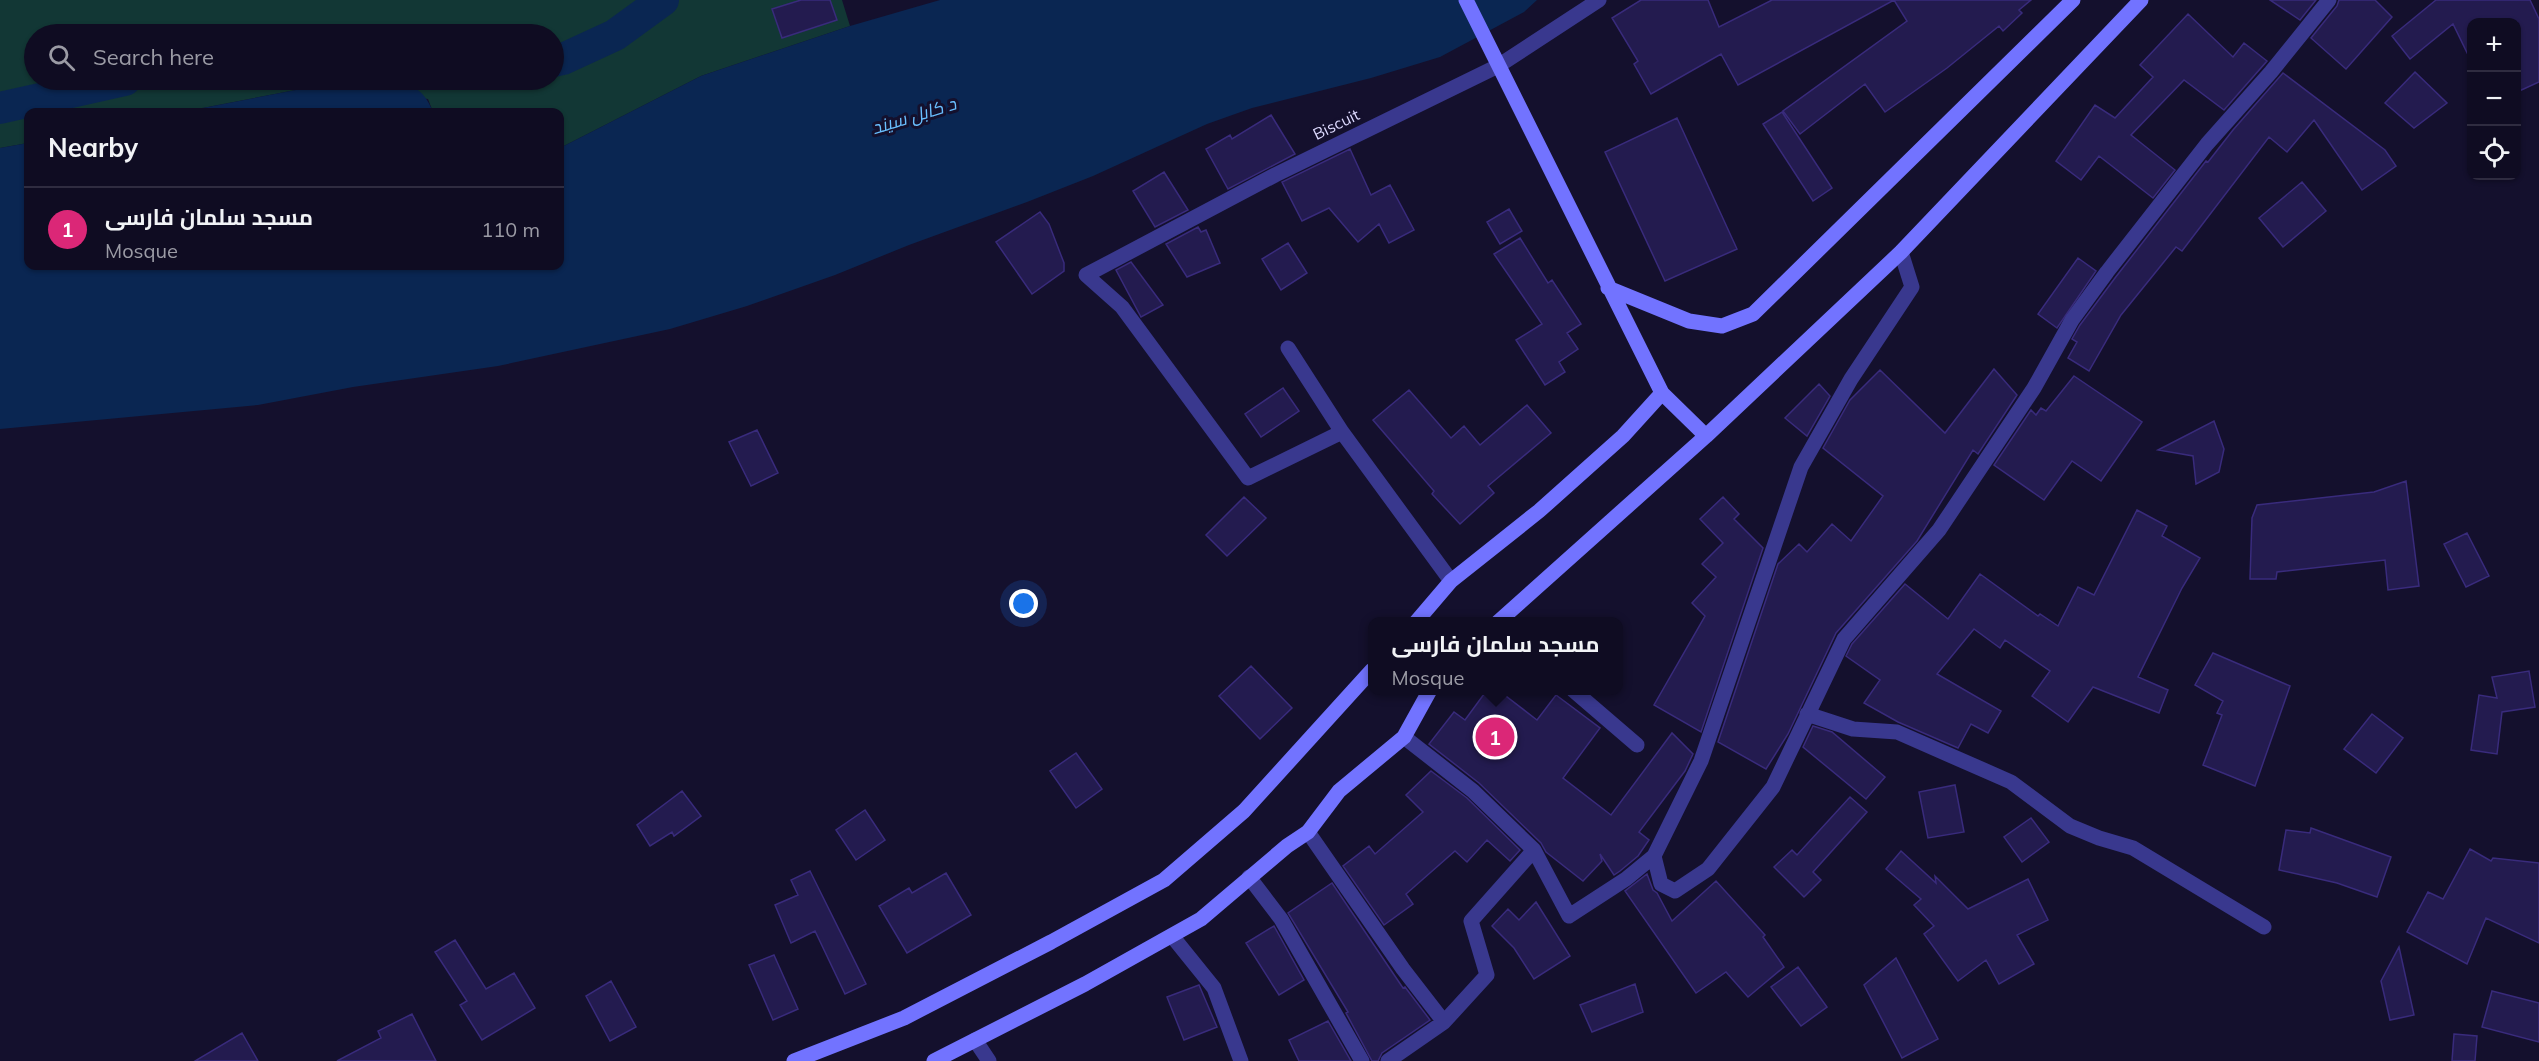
<!DOCTYPE html>
<meta charset="utf-8">
<style>
:root{--surface:#0f0c22;--page:#1d1a2f;--text:#f1f3f6;--muted:#9b9ba5;--line:#2f2c40;--accent:#db2777}
body{margin:0;font-family:Mulish,Cairo,sans-serif;background:var(--page);color:var(--text)}
.controls{position:absolute;right:18px;top:18px;display:grid;overflow:hidden;border-radius:12px;box-shadow:0 2px 4px #0004}
.controls button{width:54px;height:54px;display:grid;place-items:center;padding:0;border:0;border-bottom:2px solid var(--line);background:var(--surface);color:var(--text);font:30px sans-serif}
.you{position:absolute;left:1024px;top:604px;width:21px;height:21px;margin:-15px;border:4px solid #fff;border-radius:50%;background:#1a73e8;box-shadow:0 0 0 9px #1a73e833}
.badge{display:grid;place-items:center;width:39px;height:39px;border-radius:50%;background:var(--accent);color:#fff;font-size:20px;font-weight:700}
.pin{position:absolute;translate:-50% -50%;border:3px solid #fff;box-shadow:0 2px 6px #0006}
.popup{position:absolute;left:1368px;top:617px;width:255px;height:78px;box-sizing:border-box;display:grid;place-content:center;border-radius:12px;background:var(--surface);filter:drop-shadow(0 2px 4px #0005);font-size:20px;white-space:nowrap;color:var(--muted)}
.popup b{font-size:22px;color:var(--text)}
.popup::after{content:'';position:absolute;left:50%;top:100%;margin-left:-12px;border:12px solid transparent;border-top-color:var(--surface)}
.list{margin:0;padding:0;list-style:none}
h2{display:flex;justify-content:space-between;align-items:center;height:78px;margin:0;padding:0 24px;font-size:26px}
h2 small{font-size:20px;font-weight:400;color:var(--muted)}
.list li{display:grid;grid-template-columns:39px 1fr auto;gap:18px;align-items:center;box-sizing:border-box;height:84px;padding:0 24px;border-top:2px solid var(--line)}
.list b{display:block;font-size:22px;white-space:nowrap}
.list p{margin:0;font-size:20px;white-space:nowrap;color:var(--muted)}
.list em{font-size:20px;font-style:normal;color:var(--muted)}
.icon{flex:none;width:33px;height:33px;fill:none;stroke:currentColor;stroke-width:2;stroke-linecap:round;stroke-linejoin:round}
.map{position:relative;flex:none;width:2539px;height:1061px;overflow:hidden}
.search{position:absolute;background:var(--surface);box-shadow:0 2px 4px #0004;left:24px;top:24px;width:540px;height:66px;display:flex;align-items:center;gap:15px;box-sizing:border-box;padding:0 21px;border-radius:33px;color:var(--muted);font-size:22px}
.panel{position:absolute;background:var(--surface);box-shadow:0 2px 4px #0004;left:24px;top:108px;width:540px;height:162px;border-radius:12px}
.map>svg:first-child{display:block}
</style>
<div class="map">
<svg width="2539" height="1061" viewBox="0 0 2539 1061">
<rect width="100%" height="100%" fill="#14102d"/>
<path fill="#123735" fill-rule="evenodd" d="M0,0H842L850,26L701,76L560,148V112H433L428,99L306,88L182,112H28V143L0,148ZM34,34H554V80H34Z"/>
<path fill="#0a2652" d="M940,0H1537L1524,12L1440,57L1371,78L1252,108L1207,124L1093,176L1027,202L909,245L835,275L747,306L670,329L498,366L353,387L258,405L0,429V148L28,143V266H560V148L701,76L850,26Z
M390,80C413,85 424,89 433,112H182L306,88Z"/>
<g fill="none" stroke-linecap="round" stroke-linejoin="round">
<path stroke="#0a2652" stroke-width="32" d="M554,61L563,59L615,35L663,0
M0,108L125,80"/>
</g>
<path fill="#231b4f" stroke="#392b7c" stroke-width="1.5" d="M801,0H830L837,20L782,38L772,9Z
M1641,0H1708L1719,27L1772,0H2031L2019,10L2022,13L2003,31L1999,26L1947,68L1885,112L1865,84L1800,134L1783,111L1907,21L1894,0L1738,85L1721,54L1651,94L1634,64L1638,61L1612,18Z
M2270,0H2316L2300,20Z
M2339,0H2375L2392,17L2346,69L2311,38L2337,6Z
M2436,0H2530L2539,19V82L2517,92V22H2472V63L2453,24L2410,59L2392,36Z
M2188,14L2233,57L2244,43L2267,61L2224,110L2184,80L2131,135L2175,170L2153,198L2099,156L2081,180L2056,161L2095,105L2115,118L2153,77L2140,65Z
M2415,72L2447,103L2414,128L2385,103Z
M2283,73L2385,150L2396,166L2362,190L2314,120L2287,152L2269,137L2182,251L2176,247L2121,315L2089,371L2068,358L2077,342L2072,339L2080,325L2115,278L2206,161L2208,162L2233,130Z
M1782,112L1832,188L1813,201L1763,124Z
M1271,115L1295,154L1228,189L1206,149L1230,135L1232,139Z
M1677,118L1737,249L1665,281L1605,152Z
M1350,149L1371,195L1390,185L1414,230L1389,243L1379,224L1358,242L1329,208L1302,221L1282,182Z
M1164,172L1188,210L1155,227L1133,191Z
M2302,182L2326,211L2283,247L2259,218Z
M1509,209L1522,231L1500,244L1487,222Z
M1040,212L1049,224L1064,263V271L1032,294L996,242Z
M1198,227L1201,232L1206,230L1220,263L1187,277L1166,244Z
M1520,238L1548,283L1552,280L1581,324L1567,333L1578,349L1559,362L1565,372L1545,385L1516,340L1542,324L1494,254Z
M1288,243L1307,273L1281,290L1262,259Z
M2078,258L2096,271L2057,328L2038,314Z
M1131,262L1163,305L1141,317L1116,270Z
M1994,369L2017,395L1978,454L1973,450L1917,541L1836,633L1788,734L1766,769L1718,742L1778,564L1799,544L1807,552L1832,524L1851,541L1883,496L1823,448L1850,400L1880,370L1945,433Z
M2074,376L2142,422L2101,481L2072,461L2044,500L1994,465L2031,410L2036,415L2041,408L2046,411Z
M1819,384L1830,396L1807,436L1785,418Z
M1283,388L1299,411L1261,437L1245,414Z
M1409,390L1451,438L1464,426L1480,445L1527,405L1551,433L1488,486L1494,493L1460,524L1432,494L1434,491L1373,420Z
M2214,421L2224,449L2219,472L2196,484L2193,456L2158,450Z
M757,430L778,473L751,486L729,442Z
M2406,481L2419,586L2388,590L2385,560L2277,572L2276,579H2250L2252,518L2257,505L2374,492Z
M1244,497L1266,518L1227,556L1206,535Z
M1723,497L1739,514L1734,519L1763,548L1701,732L1654,705L1705,616L1692,603L1716,577L1702,564L1723,543L1700,519Z
M2137,510L2167,526L2162,536L2200,558L2182,588L2138,677L2168,690L2159,713L2093,687L2068,722L2032,696L2050,671L2005,640L2000,648L1974,629L1937,674L2001,711L1988,733L1971,724L1958,748L1898,722L1864,703L1880,680L1846,656L1852,644L1905,584L1948,619L1980,574L2038,616L2040,614L2058,626L2078,587L2094,595Z
M2467,533L2489,576L2466,587L2444,544Z
M2213,653L2290,686L2255,786L2203,765L2222,715L2217,713L2223,701L2195,685Z
M1251,666L1292,708L1260,739L1219,696Z
M2529,671L2535,707L2502,712L2497,754L2471,750L2479,695L2497,698L2492,677Z
M1487,690H1498L1537,720L1556,695L1600,728L1563,778L1611,815L1672,733L1693,754L1685,771L1639,832L1649,840L1638,856L1620,871L1614,875L1600,854L1602,861L1583,881L1546,852L1541,843L1479,783L1429,744L1454,712L1465,720Z
M2372,714L2403,738L2376,773L2344,749Z
M1813,726L1832,732L1885,777L1866,799L1803,747Z
M1076,753L1102,789L1076,808L1050,771Z
M1431,771L1467,798L1520,850L1510,861L1487,840L1467,862L1455,851L1406,894L1413,904L1384,925L1343,866L1369,846L1375,854L1423,812L1406,795Z
M1955,785L1964,832L1928,838L1919,792Z
M682,791L701,816L674,836L672,832L650,846L637,825Z
M1850,797L1867,812L1813,872L1821,880L1804,897L1774,867L1792,850L1797,855Z
M865,810L885,840L856,860L836,830Z
M2031,818L2049,842L2022,862L2004,837Z
M2311,828L2391,857L2377,897L2337,883L2279,870L2286,830L2310,833Z
M2470,849L2491,861L2493,858L2539,863V943L2486,918L2467,964L2407,932L2428,892L2443,899Z
M1901,851L1936,883L1935,876L1968,909L2028,879L2048,920L2017,935L2034,964L1999,984L1986,960L1958,981L1924,934L1934,926L1914,905L1921,899L1886,869Z
M810,871L866,984L845,994L815,931L791,943L775,905L798,895L791,880Z
M946,873L971,915L907,953L879,906L909,888L912,893Z
M1647,874L1653,890L1657,893L1672,921L1716,881L1765,935L1763,937L1784,967L1748,997L1726,972L1696,993L1625,891Z
M1332,883L1403,988L1405,987L1430,1020L1382,1053L1378,1061H1372L1346,1013L1348,1012L1288,913Z
M1536,902L1570,956L1534,979L1514,948L1492,926L1508,909L1519,920Z
M1274,926L1304,980L1279,995L1246,943Z
M455,940L486,989L514,973L535,1008L482,1040L460,1005L467,1001L435,952Z
M2399,947L2414,1015L2390,1020L2381,981Z
M774,955L798,1009L773,1020L749,965Z
M1896,958L1938,1039L1902,1058L1864,985Z
M1798,967L1827,1007L1801,1026L1771,987Z
M611,981L636,1027L610,1041L586,996Z
M1635,984L1643,1012L1592,1032L1580,1005Z
M1199,985L1217,1027L1184,1040L1167,997Z
M2492,991L2539,1003V1042L2482,1027Z
M412,1014L436,1061H337L381,1038L378,1031Z
M1328,1021L1351,1061H1299L1289,1040Z
M242,1033L258,1061H195Z
M2454,1034L2477,1036L2475,1061H2452Z"/>
<g fill="none" stroke-linecap="round" stroke-linejoin="round">
<path stroke="#39388e" stroke-width="15" d="M1901,252L1912,287L1851,379L1801,467L1701,761L1654,856L1661,884L1675,891L1708,869L1773,787L1844,639L1939,530L2034,388L2072,320L2107,272L2207,144L2271,72L2329,0
M1288,348L1342,432L1451,581
M1342,432L1248,478L1122,307L1086,275L1275,175L1498,66L1599,0
M1573,690L1637,745
M1807,714L1853,729L1897,732L2011,782L2070,826L2099,838L2133,848L2264,927
M1404,737L1473,791L1534,850
M1308,832L1403,969L1444,1022
M1249,877L1281,919L1362,1061
M1172,936L1214,988L1241,1061
M975,1040L989,1061
M1388,1061L1444,1022L1487,975L1471,921L1534,850L1569,916L1626,879L1654,856"/>
<path stroke="#7273ff" stroke-width="15" d="M1466,0L1662,393L1706,436
M1608,288L1689,321L1722,326L1753,314L2073,0
M1416,622L1451,581L1539,511L1623,436L1662,393
M1498,622L1706,436L1901,252L2141,0
M794,1061L904,1018L1051,942L1164,880L1244,811L1372,670
M934,1061L1085,984L1201,919L1287,846L1308,832L1339,791L1404,737L1430,690"/>
</g>
<g text-anchor="middle" stroke-width="6" stroke-linejoin="round" paint-order="stroke">
<g font-size="16" fill="#dedbff" stroke="#14102d">
<text transform="translate(1336 124) rotate(-26)" y="6">Biscuit</text>
</g>
<g font-size="18" font-style="italic" fill="#69bfff" stroke="#14102d">
<text transform="translate(914 116) rotate(-17)" y="6">د کابل سيند</text>
</g>
</g>
</svg>
<div class="controls">
<button>+</button>
<button>−</button>
<button><svg class="icon" aria-label="locate" viewBox="0 0 24 24"><circle cx="12" cy="12" r="6"/><path d="M12 2v4M12 18v4M2 12h4M18 12h4"/></svg></button>
</div>
<div class="you"></div>
<div class="pin badge" style="left:1495px;top:737px">1</div>
<div class="popup"><b>مسجد سلمان فارسی</b>Mosque</div>
<div class="search"><svg class="icon" aria-label="search" viewBox="0 0 24 24"><circle cx="10" cy="10" r="6"/><path d="M15 15l6 6"/></svg>Search here</div>
<section class="panel">
<h2>Nearby<small></small></h2>
<ul class="list">
<li><span class="badge">1</span><div><b>مسجد سلمان فارسی</b><p>Mosque</p></div><em>110 m</em></li>
</ul>
</section>
</div>
